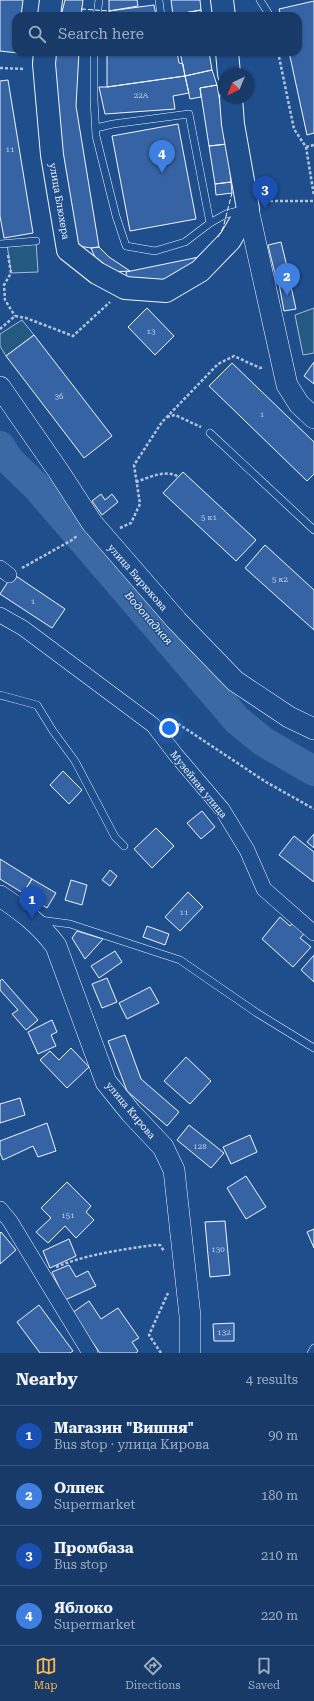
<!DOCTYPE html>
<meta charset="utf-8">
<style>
:root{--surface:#173a69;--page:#244571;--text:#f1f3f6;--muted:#9eadc0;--line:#36547d;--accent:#ffb74d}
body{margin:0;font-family:"Roboto Serif",serif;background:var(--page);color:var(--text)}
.compass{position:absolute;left:218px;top:68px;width:36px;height:36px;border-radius:50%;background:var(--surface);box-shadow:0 1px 3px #0004;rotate:223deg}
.you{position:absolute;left:169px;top:728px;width:14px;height:14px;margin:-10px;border:3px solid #fff;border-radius:50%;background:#1a73e8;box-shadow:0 0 0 6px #1a73e833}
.badge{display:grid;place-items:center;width:26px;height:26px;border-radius:50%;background:var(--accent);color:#fff;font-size:13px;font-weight:700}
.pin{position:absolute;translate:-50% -33px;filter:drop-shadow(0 1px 2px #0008)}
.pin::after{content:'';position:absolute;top:21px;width:14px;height:12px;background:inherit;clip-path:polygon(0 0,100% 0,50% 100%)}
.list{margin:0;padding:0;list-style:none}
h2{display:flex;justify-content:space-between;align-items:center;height:52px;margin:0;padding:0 16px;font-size:17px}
h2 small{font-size:13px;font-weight:400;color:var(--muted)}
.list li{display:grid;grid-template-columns:26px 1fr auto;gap:12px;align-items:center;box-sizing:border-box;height:60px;padding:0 16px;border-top:1px solid var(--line)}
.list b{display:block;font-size:15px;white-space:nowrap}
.list p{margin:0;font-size:13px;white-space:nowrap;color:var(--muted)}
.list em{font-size:13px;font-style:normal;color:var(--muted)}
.icon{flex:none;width:22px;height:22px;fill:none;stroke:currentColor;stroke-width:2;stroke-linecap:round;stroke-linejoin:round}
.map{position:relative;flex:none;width:314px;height:1353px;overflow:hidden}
.search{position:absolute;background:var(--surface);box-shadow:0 1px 3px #0004;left:12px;right:12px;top:12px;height:44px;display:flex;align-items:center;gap:10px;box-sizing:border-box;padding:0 14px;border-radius:12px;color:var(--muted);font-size:15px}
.sheet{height:292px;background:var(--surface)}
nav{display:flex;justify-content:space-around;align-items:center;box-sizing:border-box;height:56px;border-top:1px solid var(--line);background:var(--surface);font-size:11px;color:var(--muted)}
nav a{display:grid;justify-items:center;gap:2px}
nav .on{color:var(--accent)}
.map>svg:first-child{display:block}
</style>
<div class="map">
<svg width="314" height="1353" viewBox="0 0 314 1353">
<rect width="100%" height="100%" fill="#1f4e8c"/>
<path fill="#245a82" stroke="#a8bbd7" d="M36,241L38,272L11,273L7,244Z
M314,308V353L303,355L295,315Z
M22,320L34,335L6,356L0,346V334Z"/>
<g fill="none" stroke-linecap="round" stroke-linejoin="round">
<path stroke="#3b69a3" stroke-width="30" d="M0,446L9,460L38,488L237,720L264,742L314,771"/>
</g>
<path fill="#3563a3" stroke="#f2f6ff" d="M0,0H23L21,16H16V52L18,53L0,51Z
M65,0H83L81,16H61Z
M109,0H137L138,6L109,11Z
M171,0H200L201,10L173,15Z
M314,1V133L307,135L289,52H298V16H281L279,9Z
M154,5L156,16H109V11Z
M201,10L202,16L173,15Z
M56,52H79L76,106L99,247L91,248L72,245L54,75Z
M118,52H177L179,63L183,64L185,76L107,87V53Z
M180,52H209L212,70L185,76Z
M212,70L217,85L200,88L201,97L190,99L185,76Z
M185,76L189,93L173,96L175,109L105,114L99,87H107Z
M8,80L33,233L4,238L0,216V81Z
M217,85L227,144L209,146L200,88Z
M178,124L196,219L130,231L112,136Z
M227,144L231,182L215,184L209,146Z
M231,182L232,193L216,195L215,184Z
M281,242L290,279L277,282L268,245Z
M99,247L109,257L130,271L112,272L97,262L91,248Z
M199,257L197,267L167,280L128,283L126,272Z
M290,282L296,309L284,311L279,284Z
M147,308L174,336L155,355L128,327Z
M34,335L112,436L84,458L6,356Z
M314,362V384L304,376Z
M232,363L314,442V474L307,481L209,386Z
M183,472L256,540L236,561L163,493Z
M101,494L105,500L112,494L118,502L102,515L92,501Z
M265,545L314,590V630L245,568Z
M13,574L65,609L52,628L0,594Z
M63,771L82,790L69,804L50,785Z
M202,811L215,827L201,839L187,823Z
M156,828L174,846L152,868L134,849Z
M314,834V848L307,842Z
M294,836L314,852V882L279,855Z
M0,859L32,879L23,893L0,879Z
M110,870L117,876L110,886L102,880Z
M32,879L56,893L47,908L23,893Z
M71,880L87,885L82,905L65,900Z
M188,892L203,907L180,931L165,917Z
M280,917L290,926L293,923L305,933L300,938L311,947L293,967L262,939Z
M147,926L169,934L165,945L143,937Z
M77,931L103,939L85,959L72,938Z
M115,951L122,962L99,978L91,966Z
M314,955V982L301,970Z
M107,978L117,1002L102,1008L92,984Z
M2,979L38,1020L26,1030L12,1014L18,1010L0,990V981Z
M150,987L159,1003L127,1019L119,1003Z
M52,1020L57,1032L51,1035L56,1046L38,1054L28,1032Z
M125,1035L141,1079L179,1112L167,1126L127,1091L108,1041Z
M71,1048L89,1067L67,1088L40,1060L50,1051L59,1060Z
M186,1057L211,1081L190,1104L164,1081Z
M20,1098L25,1115L0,1123V1104Z
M47,1123L56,1151L38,1157L33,1146L3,1160L0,1153V1141Z
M189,1125L224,1153L211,1168L177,1140Z
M250,1135L257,1152L231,1164L223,1147Z
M246,1176L266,1207L246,1219L227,1188Z
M67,1182L91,1206L86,1212L94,1220L76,1238L65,1226L48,1243L36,1232L51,1218L41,1208Z
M225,1221L230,1275L210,1277L205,1222Z
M314,1229V1248L307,1232Z
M1,1232L16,1250L0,1264V1233Z
M69,1239L76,1256L50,1268L43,1251Z
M69,1265L76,1277L88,1271L96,1286L65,1300L52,1272Z
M89,1301L101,1319L118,1308L139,1338L132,1342L138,1351L136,1353H100L72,1313Z
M39,1305L73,1351L70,1353H40L17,1322Z
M234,1323V1341H214L213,1324Z"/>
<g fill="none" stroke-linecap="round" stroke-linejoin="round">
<defs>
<path id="lane" d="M159,0L161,16
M260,0L270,16
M97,16L99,0
M94,52V100L96,136L116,216L126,246L155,251L185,242L210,223L226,214L242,210
M96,128L113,124L189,114L210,223
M0,244L36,241
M210,433L314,530
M0,695L37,705L53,731L75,761L115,837L124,846
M40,920L70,924L180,960L257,1013L314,1048
M311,1353L314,1348"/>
<path id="street" d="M0,568L9,575
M0,615L23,628L153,725L176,755L222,809L247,850L264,889L314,933
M0,1209L10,1221L90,1353"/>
<path id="secondary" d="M248,209L287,385L299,404L314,418
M0,387L59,472L92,523L177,621L235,681L289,717L314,729
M0,896C22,911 40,924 56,946L106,1082L131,1113L163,1147L174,1170L190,1316V1353"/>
<path id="primary" d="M222,0L224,16
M49,16L51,0
M45,52L44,64L52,155L68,250L97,273L125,288L166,291L200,271L230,240L248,209L233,124L231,98
M227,52L229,74"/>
</defs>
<use href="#lane" stroke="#f2f6ff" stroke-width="8"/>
<use href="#street" stroke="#f2f6ff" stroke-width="16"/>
<use href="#secondary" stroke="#f2f6ff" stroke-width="22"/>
<use href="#primary" stroke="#f2f6ff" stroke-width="24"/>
<path stroke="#b3c4dc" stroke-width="2.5" stroke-dasharray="3 2" stroke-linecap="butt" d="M278,52L294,129L306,147L314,196
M0,68L25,69
M306,147L314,145
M265,201H314
M8,255L11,273L4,285L5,300L15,316
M0,329L15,316L26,318L73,336L110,302
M167,417L175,415L201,427
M136,482C150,477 166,469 179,477
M120,528L131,523L140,504L134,465L162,422L218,364L234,356L260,368L264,367
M22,568L72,540L78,535
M169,722L174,721L266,782L314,809
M56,1267C88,1254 120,1250 154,1245H160L164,1251
M161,1353L149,1335L168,1293"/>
<use href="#lane" stroke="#1f4e8c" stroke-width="7"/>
<use href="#street" stroke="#1f4e8c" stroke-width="15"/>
<use href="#secondary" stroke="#1f4e8c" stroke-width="21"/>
<use href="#primary" stroke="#1f4e8c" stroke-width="22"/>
<path stroke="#f2f6ff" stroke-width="1" stroke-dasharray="5 2" stroke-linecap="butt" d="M81,9L109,11
M218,237L223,228L232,193"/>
</g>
<g text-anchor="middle" stroke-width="3" stroke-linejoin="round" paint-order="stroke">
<g font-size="8" fill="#c3d1e8">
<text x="141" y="98">22А</text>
<text x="10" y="152">11</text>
<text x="151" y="334">13</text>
<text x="59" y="399">36</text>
<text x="262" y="417">1</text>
<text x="209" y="520">5 к1</text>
<text x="280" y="582">5 к2</text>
<text x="33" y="604">1</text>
<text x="184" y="915">11</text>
<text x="200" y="1149">128</text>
<text x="68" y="1218">151</text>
<text x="218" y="1252">130</text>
<text x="224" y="1335">132</text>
</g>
<g font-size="10" fill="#f2f6ff" stroke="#1f4e8c">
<text transform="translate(60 201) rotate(80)" y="4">улица Блюхера</text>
<text transform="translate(138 577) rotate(49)" y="4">улица Бирюкова</text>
<text transform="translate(199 784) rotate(51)" y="4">Музейная улица</text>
<text transform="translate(131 1110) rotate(50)" y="4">улица Кирова</text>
</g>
<g font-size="11" font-style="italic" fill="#f2f6ff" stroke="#1f4e8c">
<text transform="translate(149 618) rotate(49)" y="4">Водопадная</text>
</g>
</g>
</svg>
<svg class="compass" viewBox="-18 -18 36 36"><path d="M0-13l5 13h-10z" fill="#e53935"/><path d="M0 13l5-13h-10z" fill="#9eadc0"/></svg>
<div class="you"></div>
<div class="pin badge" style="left:32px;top:919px;background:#1a4fb4">1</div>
<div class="pin badge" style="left:287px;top:296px;background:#3f7fe0">2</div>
<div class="pin badge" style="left:265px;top:209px;background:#1a4fb4">3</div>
<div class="pin badge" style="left:162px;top:173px;background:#3f7fe0">4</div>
<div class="search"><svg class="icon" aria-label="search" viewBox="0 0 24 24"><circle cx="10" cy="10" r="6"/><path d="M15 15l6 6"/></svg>Search here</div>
</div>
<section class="sheet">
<h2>Nearby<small>4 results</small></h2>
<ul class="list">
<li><span class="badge" style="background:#1a4fb4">1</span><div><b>Магазин &quot;Вишня&quot;</b><p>Bus stop · улица Кирова</p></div><em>90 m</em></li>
<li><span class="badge" style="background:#3f7fe0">2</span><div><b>Олпек</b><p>Supermarket</p></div><em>180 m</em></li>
<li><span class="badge" style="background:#1a4fb4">3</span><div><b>Промбаза</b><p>Bus stop</p></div><em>210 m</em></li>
<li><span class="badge" style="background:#3f7fe0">4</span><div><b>Яблоко</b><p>Supermarket</p></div><em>220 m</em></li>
</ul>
</section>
<nav>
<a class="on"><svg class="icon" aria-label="map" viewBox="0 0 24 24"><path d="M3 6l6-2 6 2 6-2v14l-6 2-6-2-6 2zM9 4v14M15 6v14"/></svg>Map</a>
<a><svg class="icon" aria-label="directions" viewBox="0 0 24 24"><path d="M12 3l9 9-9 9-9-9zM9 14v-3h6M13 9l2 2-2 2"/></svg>Directions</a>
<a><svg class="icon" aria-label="saved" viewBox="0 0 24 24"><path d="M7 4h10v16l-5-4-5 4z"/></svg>Saved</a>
</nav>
